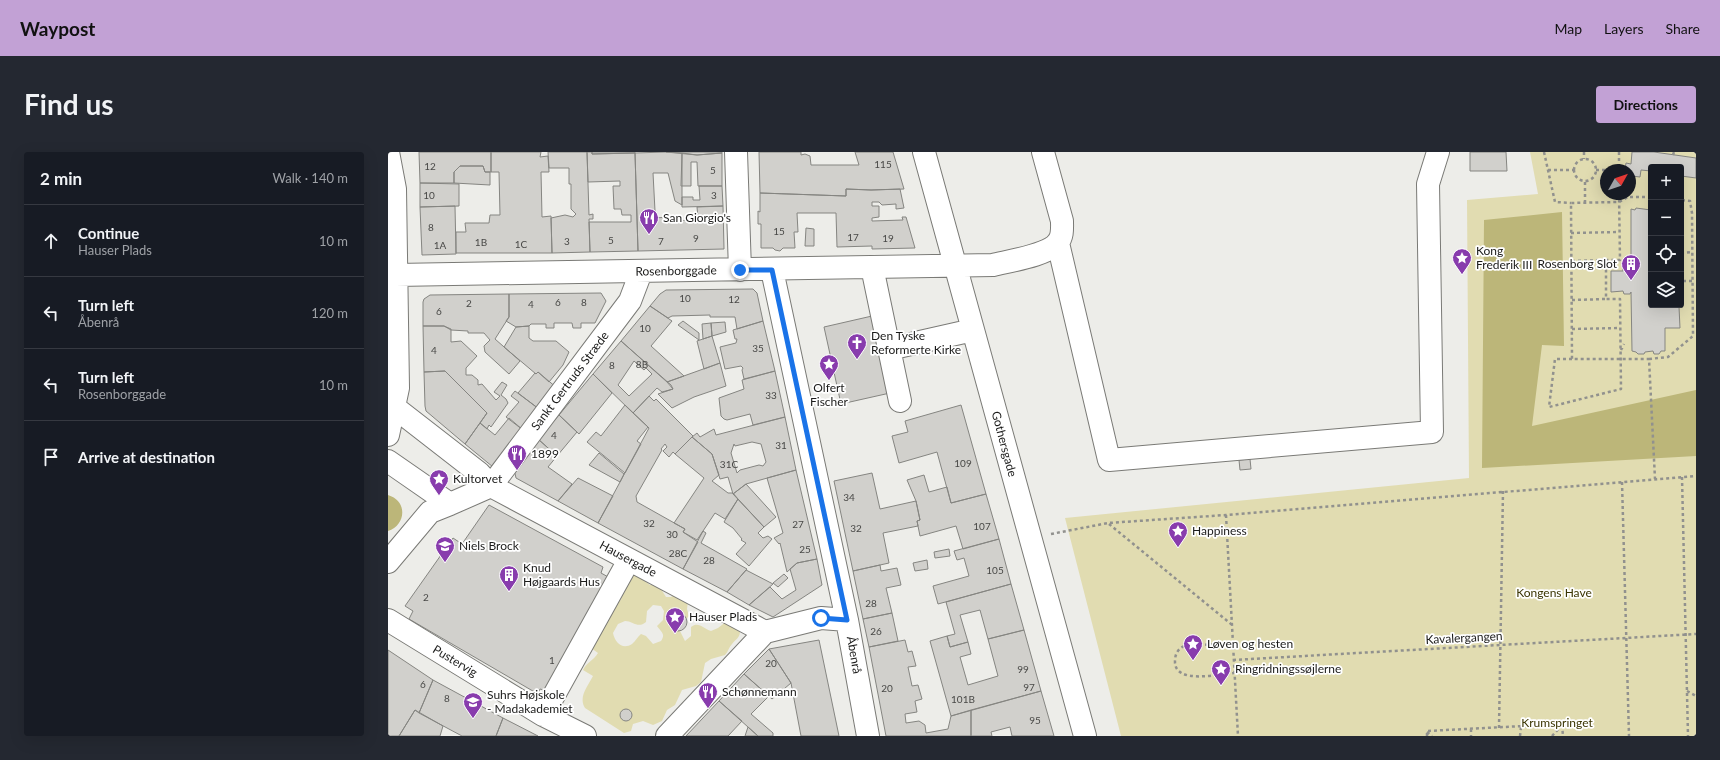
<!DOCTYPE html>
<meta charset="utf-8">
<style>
:root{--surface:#171b24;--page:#242831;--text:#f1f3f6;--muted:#9ea1a6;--line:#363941;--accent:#c2a1d5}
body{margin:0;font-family:Lato,sans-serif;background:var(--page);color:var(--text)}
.controls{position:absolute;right:12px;top:12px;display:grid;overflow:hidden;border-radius:4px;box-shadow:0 4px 16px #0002}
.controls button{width:36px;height:36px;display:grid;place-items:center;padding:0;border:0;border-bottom:1px solid var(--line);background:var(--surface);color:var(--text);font:20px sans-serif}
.compass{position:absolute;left:1212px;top:12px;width:36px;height:36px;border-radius:50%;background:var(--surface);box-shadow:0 4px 16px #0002;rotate:50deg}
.stop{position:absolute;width:12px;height:12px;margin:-9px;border:3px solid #1a73e8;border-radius:50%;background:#fff}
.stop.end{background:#1a73e8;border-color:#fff;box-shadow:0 1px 4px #0008}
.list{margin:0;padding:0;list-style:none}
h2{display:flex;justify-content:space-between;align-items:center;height:52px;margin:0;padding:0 16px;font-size:17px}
h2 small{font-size:13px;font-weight:400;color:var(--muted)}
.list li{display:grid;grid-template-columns:26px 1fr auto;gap:12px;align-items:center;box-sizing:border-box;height:72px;padding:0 16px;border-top:1px solid var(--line)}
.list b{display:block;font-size:15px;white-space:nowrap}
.list p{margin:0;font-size:13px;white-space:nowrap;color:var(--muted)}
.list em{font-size:13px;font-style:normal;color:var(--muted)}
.icon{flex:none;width:22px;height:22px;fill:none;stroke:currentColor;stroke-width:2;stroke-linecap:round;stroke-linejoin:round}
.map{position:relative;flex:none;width:1308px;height:584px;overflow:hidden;border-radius:4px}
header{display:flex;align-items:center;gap:24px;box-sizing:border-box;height:56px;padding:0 20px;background:var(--accent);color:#111}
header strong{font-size:19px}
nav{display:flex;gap:22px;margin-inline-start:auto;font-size:14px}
.intro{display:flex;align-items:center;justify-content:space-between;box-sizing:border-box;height:96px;padding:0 24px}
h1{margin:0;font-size:28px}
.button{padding:10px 18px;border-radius:4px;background:var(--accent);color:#111;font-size:14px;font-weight:700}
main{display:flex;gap:24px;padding:0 24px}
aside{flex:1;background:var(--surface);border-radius:4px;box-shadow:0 4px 16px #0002}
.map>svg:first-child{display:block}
</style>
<header>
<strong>Waypost</strong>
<nav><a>Map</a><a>Layers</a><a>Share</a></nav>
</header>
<div class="intro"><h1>Find us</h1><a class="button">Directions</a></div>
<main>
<aside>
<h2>2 min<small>Walk · 140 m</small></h2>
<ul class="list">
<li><svg class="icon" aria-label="ahead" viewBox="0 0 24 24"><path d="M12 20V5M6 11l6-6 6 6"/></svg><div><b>Continue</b><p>Hauser Plads</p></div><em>10 m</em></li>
<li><svg class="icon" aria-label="left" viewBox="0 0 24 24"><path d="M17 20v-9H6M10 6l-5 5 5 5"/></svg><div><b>Turn left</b><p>Åbenrå</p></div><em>120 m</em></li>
<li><svg class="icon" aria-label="left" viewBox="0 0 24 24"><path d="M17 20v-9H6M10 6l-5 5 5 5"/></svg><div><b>Turn left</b><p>Rosenborggade</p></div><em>10 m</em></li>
<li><svg class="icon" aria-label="arrive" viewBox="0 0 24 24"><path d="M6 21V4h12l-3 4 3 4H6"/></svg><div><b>Arrive at destination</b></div></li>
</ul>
</aside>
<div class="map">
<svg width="1308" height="584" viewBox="0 0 1308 584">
<rect width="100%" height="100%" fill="#edede9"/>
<path fill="#e1dcb1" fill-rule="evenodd" d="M1142,0H1308V584H733L677,366L1081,326L1079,48L1150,42ZM1263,15H1293V153H1263ZM1218,18H1242V42H1218Z
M245,423L253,426L262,433H269L273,437L278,445H283L287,442L300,449L299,457L301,464L298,467L297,476L292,479L297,489L303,484V475C311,469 315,477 323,479L330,476L339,469L352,479C352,486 348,487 344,492C341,495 340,500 337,503L323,507L317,511L313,530L308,534L294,538L287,553L279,558L274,569L265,573L255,569L245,572L243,579L236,581L197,556C190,545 200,534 205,524L195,518C199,510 205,509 210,501L203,496L227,450L233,448L234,443ZM265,453L273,454L276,459L275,468L269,474C273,480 278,482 273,489L265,492L258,484L253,482C249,485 248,489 244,492C235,498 227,491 225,481L230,472L237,469C245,469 250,477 258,470L259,459Z"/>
<path fill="#bcb679" d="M1174,60L1176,194L1154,193L1144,274L1308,238V304L1094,316L1096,68Z
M0,343C20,349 18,373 0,379Z"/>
<path fill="#d1d0cc" stroke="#858581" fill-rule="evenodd" d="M31,0H103V20H97L95,14H72L66,20V31H32Z
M103,0H153L152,5L160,4L161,20H153L154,65L163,64L164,101H68V80H78L77,71H101L102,63H112L111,20H103Z
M160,0H199L201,63L205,62V67H201L202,100L164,101L163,66L177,63L185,65L188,62L183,57V32H181V16H161Z
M199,0H204V2L247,1L250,99L202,100L201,70H243V63H234L233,57H226L225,34H232V29L200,30Z
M204,0H247V1L204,2Z
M278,0L294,1V53L287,49L280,21H265L267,59L264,61L267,66L281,65V69L306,68L310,66L309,55L335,54L336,97L250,99L247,1Z
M278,0H334V1L309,3Z
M371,0H413V3L417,2L422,4L423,13H471L467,0H505L516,37L483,38L458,37V44L372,41Z
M1082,0H1118L1119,19H1082Z
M1244,0H1266L1308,6V26L1293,24V15H1263V19L1253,18L1252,25L1244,24L1242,18H1237L1238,11L1243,12Z
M294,1L309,3L334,1V34H310L309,10H303V34H293Z
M72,14H95L97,20H102V33L66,31V20Z
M32,31L71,32V54L32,55Z
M311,34H334L335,54L294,55V45H305V48H312Z
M458,37L483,38L512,37L516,56L508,57V52L494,53L491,50H484V54H491V65L484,66V69L515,68L514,65H518L527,96L484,97V94L449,95L448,61H409L410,80H406L407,96H395L392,99L387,98L385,96H373V72H370V59L372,60V41L458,44Z
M67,54L68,102L34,103L32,55Z
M1248,56L1263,58V153L1291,155L1292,176H1277V199H1273L1271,202H1266L1265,199L1257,200L1256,202H1250L1248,200L1244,199L1243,140L1242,142H1236L1235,139L1223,140V119H1235L1234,111L1243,110V57L1247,58Z
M418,76L426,77V94H417Z
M365,137L369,141L375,169L349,177L347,165H322V163L284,164L280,166L262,154L272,142L278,138Z
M213,141L218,149L207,171H193V176H185L184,171H166V176H158V172H143L141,174L128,175L118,169L121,165V142Z
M121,142V165L107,187L132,209L121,222L97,200L96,194L102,188L96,181H80V179L63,178L56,174H35V150L36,147L42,143Z
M262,154L284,169L263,194L296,224L279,230L233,189Z
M484,164L502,241L453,252L436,175Z
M295,169L311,181V188L290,173Z
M375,169L387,219L356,227L354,218L355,216L353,214L337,217L332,195L348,191L349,187H347L345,178Z
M337,170L338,180L324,184L323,171Z
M323,171L324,184L315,187L314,172Z
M35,174H56L63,177V190L73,189L89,204L78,216V223H84L90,228V233L94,232L108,248L112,244L106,240L114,230L119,233L113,243L118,247L120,251L103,275L101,273L99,277L92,271L99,261L57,219L36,220Z
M141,174V186L145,189H168L181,200L175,213L161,230L150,220L148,222L116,195L128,175Z
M324,184L332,211L316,217L309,189Z
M233,189L283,233L285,237L274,240L269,236L245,261L205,222ZM246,209L256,218L258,216L264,222L241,244L230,233Z
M332,211L338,234L306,245L284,256L270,242L285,237L279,230Z
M57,219L99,261L77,292L38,259L37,254L36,220Z
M387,219L397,265L365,273L362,262L339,268L336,267L333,264L331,246L356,237L354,228Z
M150,220L169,236L151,257L130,241L147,221L148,222Z
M205,222L224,241L191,282L171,263Z
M127,239L151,257L135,278L118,265L131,250L123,244Z
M261,244L266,249L268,247L305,284L287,302L285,300L281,305L275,299L279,295L277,292L273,297L274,298L248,344L249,350L297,377L295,380L310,390L295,417L210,371L261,276L245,261Z
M237,253L260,275L249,289L253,292L237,321L199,290L208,280L213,284Z
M573,253L598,342L563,351L549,300L511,311L504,284L520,280L517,269Z
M171,263L189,280L169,304L150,287Z
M397,265L408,318L358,332L345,342L340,325L332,327L324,302L304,285L309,281L312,285L326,277L328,283ZM364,290L373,292L378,310L375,314L371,313L352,318L349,321L343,301L346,292L347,294Z
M121,266L135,278L105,315L77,292L92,271L107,283Z
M304,285L324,302L331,323L324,329L340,341H345L350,347L337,367L327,361L309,388L295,380L297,377L286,371L316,326L287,302Z
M150,287L169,304L160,315L184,332L170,349L128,326L126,317Z
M211,301L236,322L232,330L201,313Z
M862,307L863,317L852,318L851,308Z
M408,318L429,407L409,411L399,420L392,391L391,392L386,386L395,381L379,326Z
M484,321L492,357L528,349L532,368L529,369L530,374L495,381L501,411L465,419L446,329Z
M536,323L541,340L559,335L563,351L598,342L611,387L575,397L568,374L532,384L529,369L532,368L528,349L519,328Z
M190,326L225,344L210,371L170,349Z
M358,332L388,365L376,375L345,342Z
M350,347L376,375L370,381L375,386L380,384L384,387L361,414L348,402L358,391L353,388L354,387L345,376L336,370Z
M101,353L215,415L213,421L222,426L159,539L152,537L150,542L21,467L25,459L17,454L65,386L74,392Z
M315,379L318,381L313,391L359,417L339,440L295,417Z
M611,387L623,432L550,452L545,434L581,424L576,406L569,408L566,399Z
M561,397L562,404L547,406L546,400Z
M429,407L434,433L385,465L361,453L382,435L394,447L408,438L402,417L409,411Z
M539,408L540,417L527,419L525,411Z
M492,413L493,419L509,416L513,433L498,436L504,461L475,467L465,419Z
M358,418L385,432L361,453L339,440Z
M396,422L400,426L390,435L385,431Z
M623,432L636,478L600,487L592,458L572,463L580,490L562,495L559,484L567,482L558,450Z
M504,461L510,489L481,495L475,467Z
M281 470a9 9 0 1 1 18 0a9 9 0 1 1-18 0Z
M636,478L653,539L563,564L542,489L559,484L562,495L580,490L583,502L572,505L580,533L610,524L600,487Z
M431,488L451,584H413L403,531L381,497Z
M517,488L520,500L524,499L528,514L520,515L524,534L530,533L534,547L527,549L529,560L517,562L518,571L531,569L537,573L538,581L560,577L563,564L583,558V584H498L481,495Z
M381,497L403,531L384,547L356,522Z
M0,498L45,528L31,561L27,558L11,584H0Z
M356,522L381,544L363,562L385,581V584H370L331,549Z
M45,528L115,566L108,584H74L31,561Z
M653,539L666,584H624L622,575L603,580L604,584H583V558Z
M331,549L354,569L340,584H298Z
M232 563a6 6 0 1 1 12 0a6 6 0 1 1-12 0Z
M27,558L55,574L52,584H11Z
M115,566L150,584H108Z
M360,575L370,584H357Z"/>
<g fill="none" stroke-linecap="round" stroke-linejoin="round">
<defs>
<path id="minor" d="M348,0L352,118
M536,0L697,584
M670,91L721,308L1044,280L1040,32L1050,0
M484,115L512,249
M384,118L459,468L480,584
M8,123L605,113C621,109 661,103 670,90C675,84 674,76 674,69L655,0
M501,197L585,178
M6,255L91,321L103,334L377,480
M0,283L10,236L7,37L0,0
M0,309L62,352L103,334
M103,334L242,149L253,120
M0,410L42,360L62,352
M0,468L155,563
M197,584L155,563L241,408
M279,584L377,480L433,466L459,468"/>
</defs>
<use href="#minor" stroke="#7a7a76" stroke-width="24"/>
<path stroke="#91918e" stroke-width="2.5" stroke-dasharray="3 3" stroke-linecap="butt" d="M1156,0L1167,50L1183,51
M1196,0V7
M1231,0V17
M1285,3L1286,0
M1186 18a11 11 0 1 1 22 0a11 11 0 1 1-22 0Z
M1160,18H1185
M1208,18H1231
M1197,30V51
M1263,45H1240L1231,50L1183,51L1184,207H1261L1267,327
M1183,81L1231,80
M1293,101L1304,100
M1184,109L1218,108
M1295,129H1305
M1184,148L1218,147
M1184,177L1232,176
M1233,198L1236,192
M1184,207H1167L1161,255L1233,237L1232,147H1218V108H1232L1231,42
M1261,207L1280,205L1305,184L1304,61L1302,49L1293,48
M1294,325L1300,584
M1234,330L1241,584
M838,363L850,584
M721,372L843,472
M663,382L720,371L838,363L1308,324
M844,491L796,494C790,497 787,502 787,509C786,533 831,522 846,521
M845,508L1308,482
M1299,539L1308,544
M1174,573L1175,584
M1111,576L1115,339
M1083,577V584
M1039,580L1044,584
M1039,584V579L1174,572
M1132,584L1133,575
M1164,584L1174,573"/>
<use href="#minor" stroke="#fff" stroke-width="22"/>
</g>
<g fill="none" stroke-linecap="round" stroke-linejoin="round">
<path stroke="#1a73e8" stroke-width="5" d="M352,118H384L459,468L433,466"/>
</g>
<defs>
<symbol id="restaurant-pin" viewBox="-11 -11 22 30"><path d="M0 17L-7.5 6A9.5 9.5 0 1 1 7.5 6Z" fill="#883cad" stroke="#fff"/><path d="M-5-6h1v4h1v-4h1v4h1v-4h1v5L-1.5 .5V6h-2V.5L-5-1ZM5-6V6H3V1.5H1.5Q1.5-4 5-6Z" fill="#fff"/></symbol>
<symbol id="sight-pin" viewBox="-11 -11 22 30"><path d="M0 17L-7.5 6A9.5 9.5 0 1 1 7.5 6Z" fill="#883cad" stroke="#fff"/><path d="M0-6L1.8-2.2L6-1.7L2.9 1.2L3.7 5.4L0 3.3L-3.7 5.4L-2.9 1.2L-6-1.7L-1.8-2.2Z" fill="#fff"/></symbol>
<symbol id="building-pin" viewBox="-11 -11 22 30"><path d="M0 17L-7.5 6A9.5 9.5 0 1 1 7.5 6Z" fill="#883cad" stroke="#fff"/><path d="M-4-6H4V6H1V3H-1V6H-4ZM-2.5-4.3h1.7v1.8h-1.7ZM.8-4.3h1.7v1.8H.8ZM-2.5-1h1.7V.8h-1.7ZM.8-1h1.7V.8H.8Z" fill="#fff"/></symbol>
<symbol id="church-pin" viewBox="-11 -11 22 30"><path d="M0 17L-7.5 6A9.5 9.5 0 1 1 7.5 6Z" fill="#883cad" stroke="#fff"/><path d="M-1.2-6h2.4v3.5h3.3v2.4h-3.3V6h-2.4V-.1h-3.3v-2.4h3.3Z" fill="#fff"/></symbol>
<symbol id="school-pin" viewBox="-11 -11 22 30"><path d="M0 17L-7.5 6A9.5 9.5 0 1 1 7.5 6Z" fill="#883cad" stroke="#fff"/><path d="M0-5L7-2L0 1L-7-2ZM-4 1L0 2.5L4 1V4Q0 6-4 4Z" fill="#fff"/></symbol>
<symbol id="university-pin" viewBox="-11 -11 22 30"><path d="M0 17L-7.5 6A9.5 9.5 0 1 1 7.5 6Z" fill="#883cad" stroke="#fff"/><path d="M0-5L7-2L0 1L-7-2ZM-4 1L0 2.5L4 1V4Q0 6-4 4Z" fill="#fff"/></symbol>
</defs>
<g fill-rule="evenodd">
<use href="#restaurant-pin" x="250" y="55" width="22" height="30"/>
<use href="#sight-pin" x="1063" y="95" width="22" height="30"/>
<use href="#building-pin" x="1232" y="101" width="22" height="30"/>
<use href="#church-pin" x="458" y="180" width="22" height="30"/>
<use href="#sight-pin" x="430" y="201" width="22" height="30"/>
<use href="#restaurant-pin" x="118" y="291" width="22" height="30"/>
<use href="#sight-pin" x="40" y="316" width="22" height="30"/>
<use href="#sight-pin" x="779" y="368" width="22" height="30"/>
<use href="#school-pin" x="46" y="383" width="22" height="30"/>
<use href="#building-pin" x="110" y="412" width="22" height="30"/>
<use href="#sight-pin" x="276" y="454" width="22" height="30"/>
<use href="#sight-pin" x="794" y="481" width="22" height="30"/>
<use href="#sight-pin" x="822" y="506" width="22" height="30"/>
<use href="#restaurant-pin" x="309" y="529" width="22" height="30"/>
<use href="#university-pin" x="74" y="539" width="22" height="30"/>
</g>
<g text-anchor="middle" stroke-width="3.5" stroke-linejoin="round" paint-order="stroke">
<g font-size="10" fill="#484846">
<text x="495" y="16">115</text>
<text x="42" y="18">12</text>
<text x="325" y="22">5</text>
<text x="41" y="47">10</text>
<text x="326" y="47">3</text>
<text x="43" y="79">8</text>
<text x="391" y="83">15</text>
<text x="465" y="89">17</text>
<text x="308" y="90">9</text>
<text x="500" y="90">19</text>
<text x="223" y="92">5</text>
<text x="179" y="93">3</text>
<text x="273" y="93">7</text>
<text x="93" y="94">1B</text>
<text x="133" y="96">1C</text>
<text x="52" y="97">1A</text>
<text x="297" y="150">10</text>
<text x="346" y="151">12</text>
<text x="170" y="154">6</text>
<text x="196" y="154">8</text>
<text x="81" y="155">2</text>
<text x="143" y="156">4</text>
<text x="51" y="163">6</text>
<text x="257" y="180">10</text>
<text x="370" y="200">35</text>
<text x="46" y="202">4</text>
<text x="254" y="216">8B</text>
<text x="224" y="217">8</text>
<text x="383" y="247">33</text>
<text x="166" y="287">4</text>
<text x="393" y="297">31</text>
<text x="575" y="315">109</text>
<text x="341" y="316">31C</text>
<text x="461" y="349">34</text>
<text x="261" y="375">32</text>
<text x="410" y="376">27</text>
<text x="594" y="378">107</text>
<text x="468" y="380">32</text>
<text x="284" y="386">30</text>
<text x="417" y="401">25</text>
<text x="290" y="405">28C</text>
<text x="321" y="412">28</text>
<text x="607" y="422">105</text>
<text x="38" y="449">2</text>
<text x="483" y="455">28</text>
<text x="488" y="483">26</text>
<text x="164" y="512">1</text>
<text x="383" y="515">20</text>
<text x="635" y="521">99</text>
<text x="35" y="536">6</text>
<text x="641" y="539">97</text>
<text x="499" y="540">20</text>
<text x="59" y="550">8</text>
<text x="575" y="551">101B</text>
<text x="647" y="572">95</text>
</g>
<g font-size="12" fill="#1b1b1a" stroke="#fff" text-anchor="start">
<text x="275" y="70">San Giorgio's</text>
<text x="1088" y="103">Kong<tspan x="1088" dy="14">Frederik III</tspan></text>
<text x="1229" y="116" text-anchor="end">Rosenborg Slot</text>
<text x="483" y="188">Den Tyske<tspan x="483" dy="14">Reformerte Kirke</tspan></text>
<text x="441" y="240" text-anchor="middle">Olfert<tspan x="441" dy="14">Fischer</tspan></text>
<text x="143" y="306">1899</text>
<text x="65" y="331">Kultorvet</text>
<text x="804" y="383">Happiness</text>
<text x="71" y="398">Niels Brock</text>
<text x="135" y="420">Knud<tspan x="135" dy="14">Højgaards Hus</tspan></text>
<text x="301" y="469">Hauser Plads</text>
<text x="819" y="496">Løven og hesten</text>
<text x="847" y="521">Ringridningssøjlerne</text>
<text x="334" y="544">Schønnemann</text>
<text x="99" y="547">Suhrs Højskole<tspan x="99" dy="14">- Madakademiet</tspan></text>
</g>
<g font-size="12" fill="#1b1b1a" stroke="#fff">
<text transform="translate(288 119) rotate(-1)" y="4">Rosenborggade</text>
<text transform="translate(182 229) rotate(-53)" y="4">Sankt Gertruds Stræde</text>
<text transform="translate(616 292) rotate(75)" y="4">Gothersgade</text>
<text transform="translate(240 407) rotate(28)" y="4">Hausergade</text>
<text transform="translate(1076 486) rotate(-3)" y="4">Kavalergangen</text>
<text transform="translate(466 503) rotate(80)" y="4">Åbenrå</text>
<text transform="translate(67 509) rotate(31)" y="4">Pustervig</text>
</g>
<g font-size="12" fill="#3b3503" stroke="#fff">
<text x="1166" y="445">Kongens Have</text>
<text x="1169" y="575">Krumspringet</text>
</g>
</g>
</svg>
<div class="controls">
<button>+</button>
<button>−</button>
<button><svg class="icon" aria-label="locate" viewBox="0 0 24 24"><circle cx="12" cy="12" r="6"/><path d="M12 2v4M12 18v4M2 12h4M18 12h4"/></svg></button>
<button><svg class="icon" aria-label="layers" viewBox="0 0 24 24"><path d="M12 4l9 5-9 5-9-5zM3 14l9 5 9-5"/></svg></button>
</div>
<svg class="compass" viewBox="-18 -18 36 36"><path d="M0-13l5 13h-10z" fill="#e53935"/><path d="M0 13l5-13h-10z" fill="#9ea1a6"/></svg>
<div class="stop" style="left:433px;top:466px"></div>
<div class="stop end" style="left:352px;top:118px"></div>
</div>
</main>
